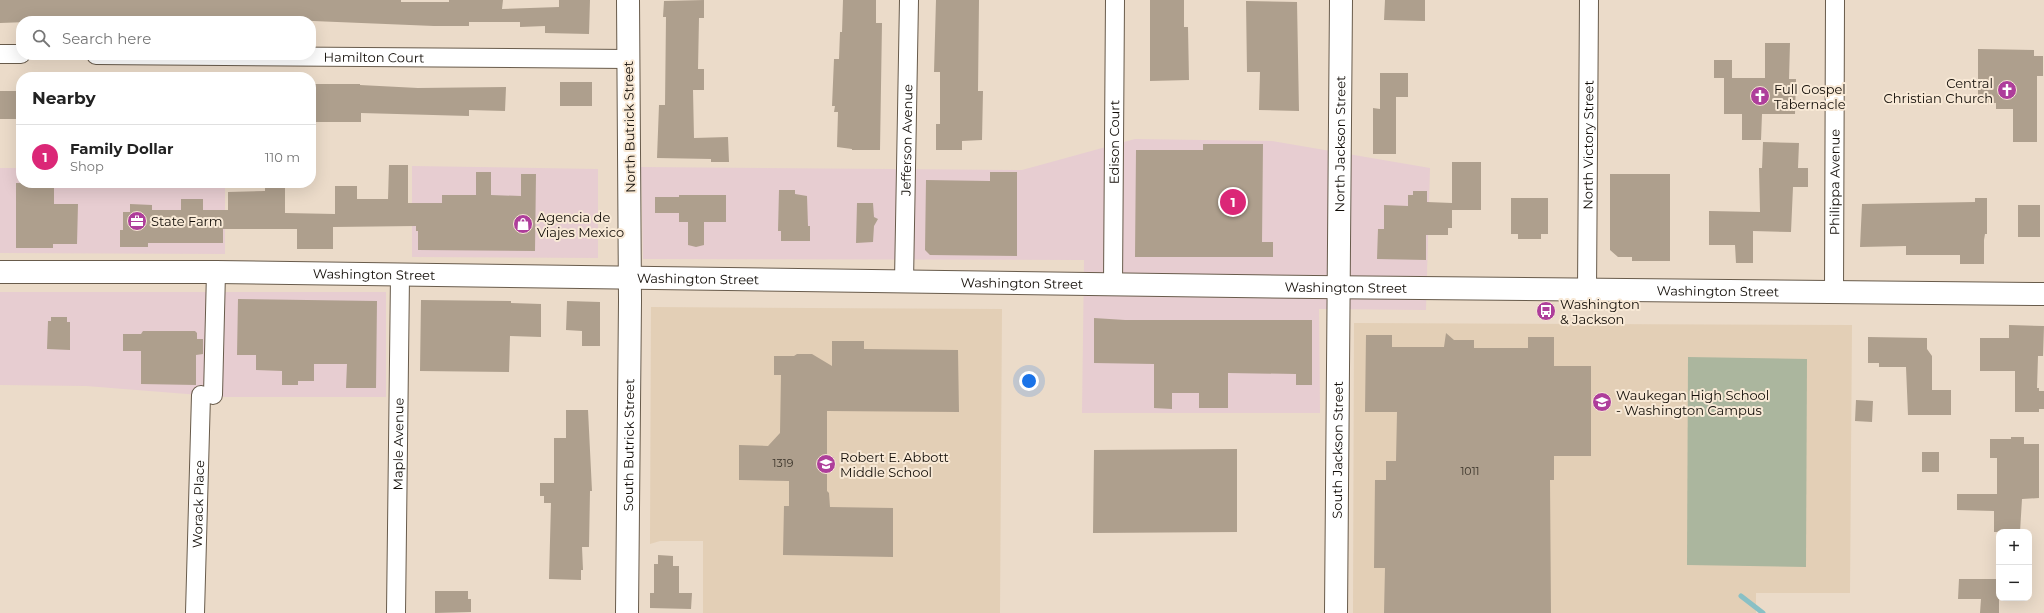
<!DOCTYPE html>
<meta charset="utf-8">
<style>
:root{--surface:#fff;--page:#f2f2f2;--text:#222;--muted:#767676;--line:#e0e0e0;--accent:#db2777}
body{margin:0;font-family:Montserrat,sans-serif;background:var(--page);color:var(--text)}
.controls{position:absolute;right:12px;bottom:12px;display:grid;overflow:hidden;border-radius:8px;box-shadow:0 4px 16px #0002}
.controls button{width:36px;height:36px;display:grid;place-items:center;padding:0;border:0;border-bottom:1px solid var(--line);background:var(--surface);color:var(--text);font:20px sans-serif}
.you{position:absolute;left:1029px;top:381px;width:14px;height:14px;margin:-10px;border:3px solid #fff;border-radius:50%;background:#1a73e8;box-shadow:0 0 0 6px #1a73e833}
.badge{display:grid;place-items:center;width:26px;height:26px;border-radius:50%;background:var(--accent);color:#fff;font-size:13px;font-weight:700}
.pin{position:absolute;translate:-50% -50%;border:2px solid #fff;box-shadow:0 1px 4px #0006}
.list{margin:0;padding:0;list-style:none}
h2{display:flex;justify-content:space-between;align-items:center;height:52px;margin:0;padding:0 16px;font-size:17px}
h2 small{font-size:13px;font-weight:400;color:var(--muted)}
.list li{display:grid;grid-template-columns:26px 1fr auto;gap:12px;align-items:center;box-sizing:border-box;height:64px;padding:0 16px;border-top:1px solid var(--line)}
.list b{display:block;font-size:15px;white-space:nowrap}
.list p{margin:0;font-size:13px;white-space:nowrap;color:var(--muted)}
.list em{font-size:13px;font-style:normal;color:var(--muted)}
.icon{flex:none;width:22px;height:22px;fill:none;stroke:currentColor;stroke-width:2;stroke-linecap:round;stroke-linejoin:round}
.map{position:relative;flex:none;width:2044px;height:613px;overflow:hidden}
.search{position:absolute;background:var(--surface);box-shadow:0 4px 16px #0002;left:16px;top:16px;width:300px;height:44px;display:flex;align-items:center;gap:10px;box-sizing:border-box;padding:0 14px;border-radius:16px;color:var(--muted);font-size:15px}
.panel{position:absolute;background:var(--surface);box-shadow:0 4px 16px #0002;left:16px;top:72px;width:300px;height:116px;border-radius:16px}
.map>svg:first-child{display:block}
</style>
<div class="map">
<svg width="2044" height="613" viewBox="0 0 2044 613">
<rect width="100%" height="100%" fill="#ebdbc9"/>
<path fill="#e7cdd1" d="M1135,139L1272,141L1430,168L1426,310L1319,309L1320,413H1082L1084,260L643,259L641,167L1022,170Z
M412,166L598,169V258L412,257Z
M0,168H21V183H225V254L0,253Z
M0,292H386V397H225L86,386L0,385Z"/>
<path fill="#e3cfb6" d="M651,307L1002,309L1000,613H703V541H660L650,544Z
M1354,323L1852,325L1850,593H1756V613H1353Z"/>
<path fill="#abb69e" d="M1688,357L1807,359L1806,567L1687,565Z"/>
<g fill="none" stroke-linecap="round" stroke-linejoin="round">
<path stroke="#89c0c5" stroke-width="5" d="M1741,596L1763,613"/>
</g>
<path fill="#ae9f8d" d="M0,0H401V2H449V0H503L502,9L559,7V0H590L589,34L545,33V26L520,27V22H469V26H434L313,21L54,19V21L0,23Z
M704,0V18H699L698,69H704V90H693L694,138L728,137L729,162H711V159L657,158L659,105H665L666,17H663L664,1Z
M843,0H876V23H882L880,150H852V149L837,147L838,112H834L835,106H832L834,59H839L840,32H842Z
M936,0H979L978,91H983L982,140L962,141V150H936V124H940V72H934Z
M1150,0H1184V27H1188L1189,80L1150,81Z
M1385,0H1425V21L1384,20Z
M1246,1L1297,2L1299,111L1259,110L1260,72H1247Z
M1765,43H1790L1789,79H1796L1795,114H1762L1761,140H1742V114H1724V78H1714V60H1732V78H1765Z
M1978,49L2034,50V56H2043V76H2037V142H2013V109H1996V103H1978Z
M1380,73H1408V97H1396V154H1373V108L1380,109Z
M560,82H592V106H560Z
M311,84H360V85L418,88L506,87L505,111L469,110V116L361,113V122H312Z
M0,91H21V112H16V119H0Z
M1763,142L1799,143L1798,168H1808V187H1793L1791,232L1753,231V263H1736L1735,245H1709V211L1760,212L1759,168H1762Z
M1203,144H1263L1262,242H1273V257H1135L1136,150H1203Z
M1452,162H1481V210H1452Z
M389,165H408V203H442V195H476V172H491V195L521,196V174H536L535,251L418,250V231H416V226L333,227V249H297V229H223V243H148V247H120V230H123V212H130V204L152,205V210H181V199H203V210H228V192L265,191V188H285V213L335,214V186H357V199H388Z
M990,172H1017V256L930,255L925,250L926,180L990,181Z
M1610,174H1670V261H1632V257H1618L1610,250Z
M16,183H54V204H78L77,244H53V248H16Z
M779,190H795V194L807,196L808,226H810V241H781V231H778Z
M1413,191H1427V202L1452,203V228H1448V235H1426V260L1377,259L1378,229H1384V205L1408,206V195H1413Z
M679,195H726V222H704V245L696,247L688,245V222H679V213H655V197H679Z
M1511,198H1548V234H1541V239H1518V234H1511Z
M1975,198H1987V234H1985L1984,240V264H1960V255H1906V246L1860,247L1862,204L1975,202Z
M857,203H873L874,217L878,219L874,226L873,242L856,243Z
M2018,205H2040V237H2018Z
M238,299L377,301L376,388H346L347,364H314V381H298V385H282V371L256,370V355H237Z
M421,300L511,301V303L541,304V337L510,336L509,372L420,371Z
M567,301L600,302V346H582V331L566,330Z
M51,317H67V322H70V350L47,349L48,321H51Z
M1094,318L1125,320H1312V385H1296V374L1228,373V408H1199V393H1172V409L1154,408V364L1094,363Z
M2009,325L2044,326L2043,356H2038L2037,388H2039V391H2044V409H2039V412H2015V371H1980V338H2009Z
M143,331H195L197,333V339H203V354L196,355V385L141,384V351H123V334H141Z
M1446,333L1454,340H1474V348H1528V337H1554V366H1591V456H1554V480H1550L1551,613H1384L1385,568H1374L1375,480H1386V461H1396L1397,412H1365L1366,335H1392V347H1444Z
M1868,337L1927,338V349L1932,356V390H1951V415H1908L1906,367H1879V363H1868Z
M832,341H864V349L958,350L959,412L827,411V491L829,493L830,507L893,508V557L783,555L784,506H789V481L739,480V445L768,446L780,433L781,375H774V356H794L797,354H812L832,366Z
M1856,400L1873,401L1872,422L1855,421Z
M566,410H588L592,491H590L589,547H582L583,570H581V580L549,579L551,503H544V496H540V483H554V438H566Z
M2011,437H2024V444H2039V498L2022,499L2020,532H1994V511L1957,510V494H1997V458H1990V439H2011Z
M1237,449V532L1093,533L1094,450Z
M1922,452H1939V472H1922Z
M658,555L673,556V566H679V593H692L691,609L650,608V593H654V564H658Z
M1959,579H1999V613H1980L1981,599H1958Z
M435,591H468V599H471V612L435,613Z"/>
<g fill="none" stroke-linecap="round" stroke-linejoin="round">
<defs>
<g id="street">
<path d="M0,54H21"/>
<path id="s1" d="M96,55L628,59"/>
<path id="s2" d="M904,281L909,0"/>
<path id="s3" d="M1113,285L1115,0"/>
<path id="s4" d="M1587,291L1589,0"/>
<path id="s5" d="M1834,293L1835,0"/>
<path d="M213,395L216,272"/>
<path id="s6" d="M195,613L201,395"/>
<path id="s7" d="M396,613L400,276"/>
</g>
<g id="secondary">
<path id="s8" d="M0,272H216L1314,287L2044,294"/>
<path id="s9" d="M627,613L630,301L628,0"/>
<path id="s10" d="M1336,613L1341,0"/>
</g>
</defs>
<use href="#street" stroke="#685b4b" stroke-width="20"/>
<use href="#secondary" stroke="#685b4b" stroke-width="24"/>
<use href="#street" stroke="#fff" stroke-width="18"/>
<use href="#secondary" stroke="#fff" stroke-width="22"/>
</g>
<defs>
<symbol id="church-disc" viewBox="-11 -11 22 22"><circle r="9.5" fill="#ae3e9b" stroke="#f8e9d6"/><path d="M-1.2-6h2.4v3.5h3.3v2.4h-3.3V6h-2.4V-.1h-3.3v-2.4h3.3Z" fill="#fff"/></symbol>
<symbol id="office-disc" viewBox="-11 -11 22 22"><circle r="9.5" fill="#ae3e9b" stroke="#f8e9d6"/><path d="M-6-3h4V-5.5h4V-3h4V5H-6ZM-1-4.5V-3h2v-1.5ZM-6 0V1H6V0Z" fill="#fff"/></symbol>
<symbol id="shop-disc" viewBox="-11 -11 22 22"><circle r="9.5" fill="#ae3e9b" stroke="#f8e9d6"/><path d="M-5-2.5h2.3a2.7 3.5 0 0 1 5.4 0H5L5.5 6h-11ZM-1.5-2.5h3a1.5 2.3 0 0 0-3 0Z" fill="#fff"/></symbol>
<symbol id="bus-disc" viewBox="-11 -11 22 22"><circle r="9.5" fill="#ae3e9b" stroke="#f8e9d6"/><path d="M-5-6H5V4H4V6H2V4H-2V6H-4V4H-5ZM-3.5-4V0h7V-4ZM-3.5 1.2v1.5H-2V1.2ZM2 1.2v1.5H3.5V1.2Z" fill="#fff"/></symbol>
<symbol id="school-disc" viewBox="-11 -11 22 22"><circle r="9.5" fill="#ae3e9b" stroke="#f8e9d6"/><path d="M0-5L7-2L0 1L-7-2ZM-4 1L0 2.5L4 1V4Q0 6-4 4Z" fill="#fff"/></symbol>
</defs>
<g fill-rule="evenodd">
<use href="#church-disc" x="1996" y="79" width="22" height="22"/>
<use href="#church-disc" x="1749" y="85" width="22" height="22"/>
<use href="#office-disc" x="126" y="210" width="22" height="22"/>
<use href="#shop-disc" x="512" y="213" width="22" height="22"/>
<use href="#bus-disc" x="1535" y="300" width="22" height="22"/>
<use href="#school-disc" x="1591" y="391" width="22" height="22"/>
<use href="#school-disc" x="815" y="453" width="22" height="22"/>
</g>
<g text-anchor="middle" stroke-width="4" stroke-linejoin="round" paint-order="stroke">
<g font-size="11" fill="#393228">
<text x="783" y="467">1319</text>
<text x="1470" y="475">1011</text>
</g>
<g font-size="13" fill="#120d07" stroke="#f8e9d6">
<text dy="5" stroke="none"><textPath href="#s1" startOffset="278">Hamilton Court</textPath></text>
<text transform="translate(629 127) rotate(-91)" y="5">North Butrick Street</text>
<text dy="5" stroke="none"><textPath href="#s2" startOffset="141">Jefferson Avenue</textPath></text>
<text dy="5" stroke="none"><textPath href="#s3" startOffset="143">Edison Court</textPath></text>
<text dy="5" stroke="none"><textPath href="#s10" startOffset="469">North Jackson Street</textPath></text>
<text dy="5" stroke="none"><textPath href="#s4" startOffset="146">North Victory Street</textPath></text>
<text dy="5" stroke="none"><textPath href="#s5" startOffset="111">Philippa Avenue</textPath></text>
<text dy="5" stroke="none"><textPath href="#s8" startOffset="374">Washington Street</textPath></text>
<text dy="5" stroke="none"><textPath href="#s8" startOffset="698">Washington Street</textPath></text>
<text dy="5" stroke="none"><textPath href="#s8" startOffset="1022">Washington Street</textPath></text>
<text dy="5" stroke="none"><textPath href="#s8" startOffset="1346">Washington Street</textPath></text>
<text dy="5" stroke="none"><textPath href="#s8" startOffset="1718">Washington Street</textPath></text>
<text dy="5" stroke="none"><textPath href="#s7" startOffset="169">Maple Avenue</textPath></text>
<text dy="5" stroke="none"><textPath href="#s9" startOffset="168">South Butrick Street</textPath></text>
<text dy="5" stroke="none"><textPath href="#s10" startOffset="163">South Jackson Street</textPath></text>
<text dy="5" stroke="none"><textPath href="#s6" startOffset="109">Worack Place</textPath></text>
</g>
<g font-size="13" fill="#120d07" stroke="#f8e9d6" text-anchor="start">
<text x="1993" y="88" text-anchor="end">Central<tspan x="1993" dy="15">Christian Church</tspan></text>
<text x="1774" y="94">Full Gospel<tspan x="1774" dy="15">Tabernacle</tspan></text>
<text x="537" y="222">Agencia de<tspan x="537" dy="15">Viajes Mexico</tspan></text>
<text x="151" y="226">State Farm</text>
<text x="1560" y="309">Washington<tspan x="1560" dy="15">&amp; Jackson</tspan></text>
<text x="1616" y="400">Waukegan High School<tspan x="1616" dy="15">- Washington Campus</tspan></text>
<text x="840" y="462">Robert E. Abbott<tspan x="840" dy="15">Middle School</tspan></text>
</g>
</g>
</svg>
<div class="controls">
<button>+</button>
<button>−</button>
</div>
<div class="you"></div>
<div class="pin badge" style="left:1233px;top:202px">1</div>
<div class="search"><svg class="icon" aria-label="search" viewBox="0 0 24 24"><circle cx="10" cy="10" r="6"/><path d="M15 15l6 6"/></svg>Search here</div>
<section class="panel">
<h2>Nearby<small></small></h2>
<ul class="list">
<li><span class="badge">1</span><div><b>Family Dollar</b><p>Shop</p></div><em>110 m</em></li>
</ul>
</section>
</div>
